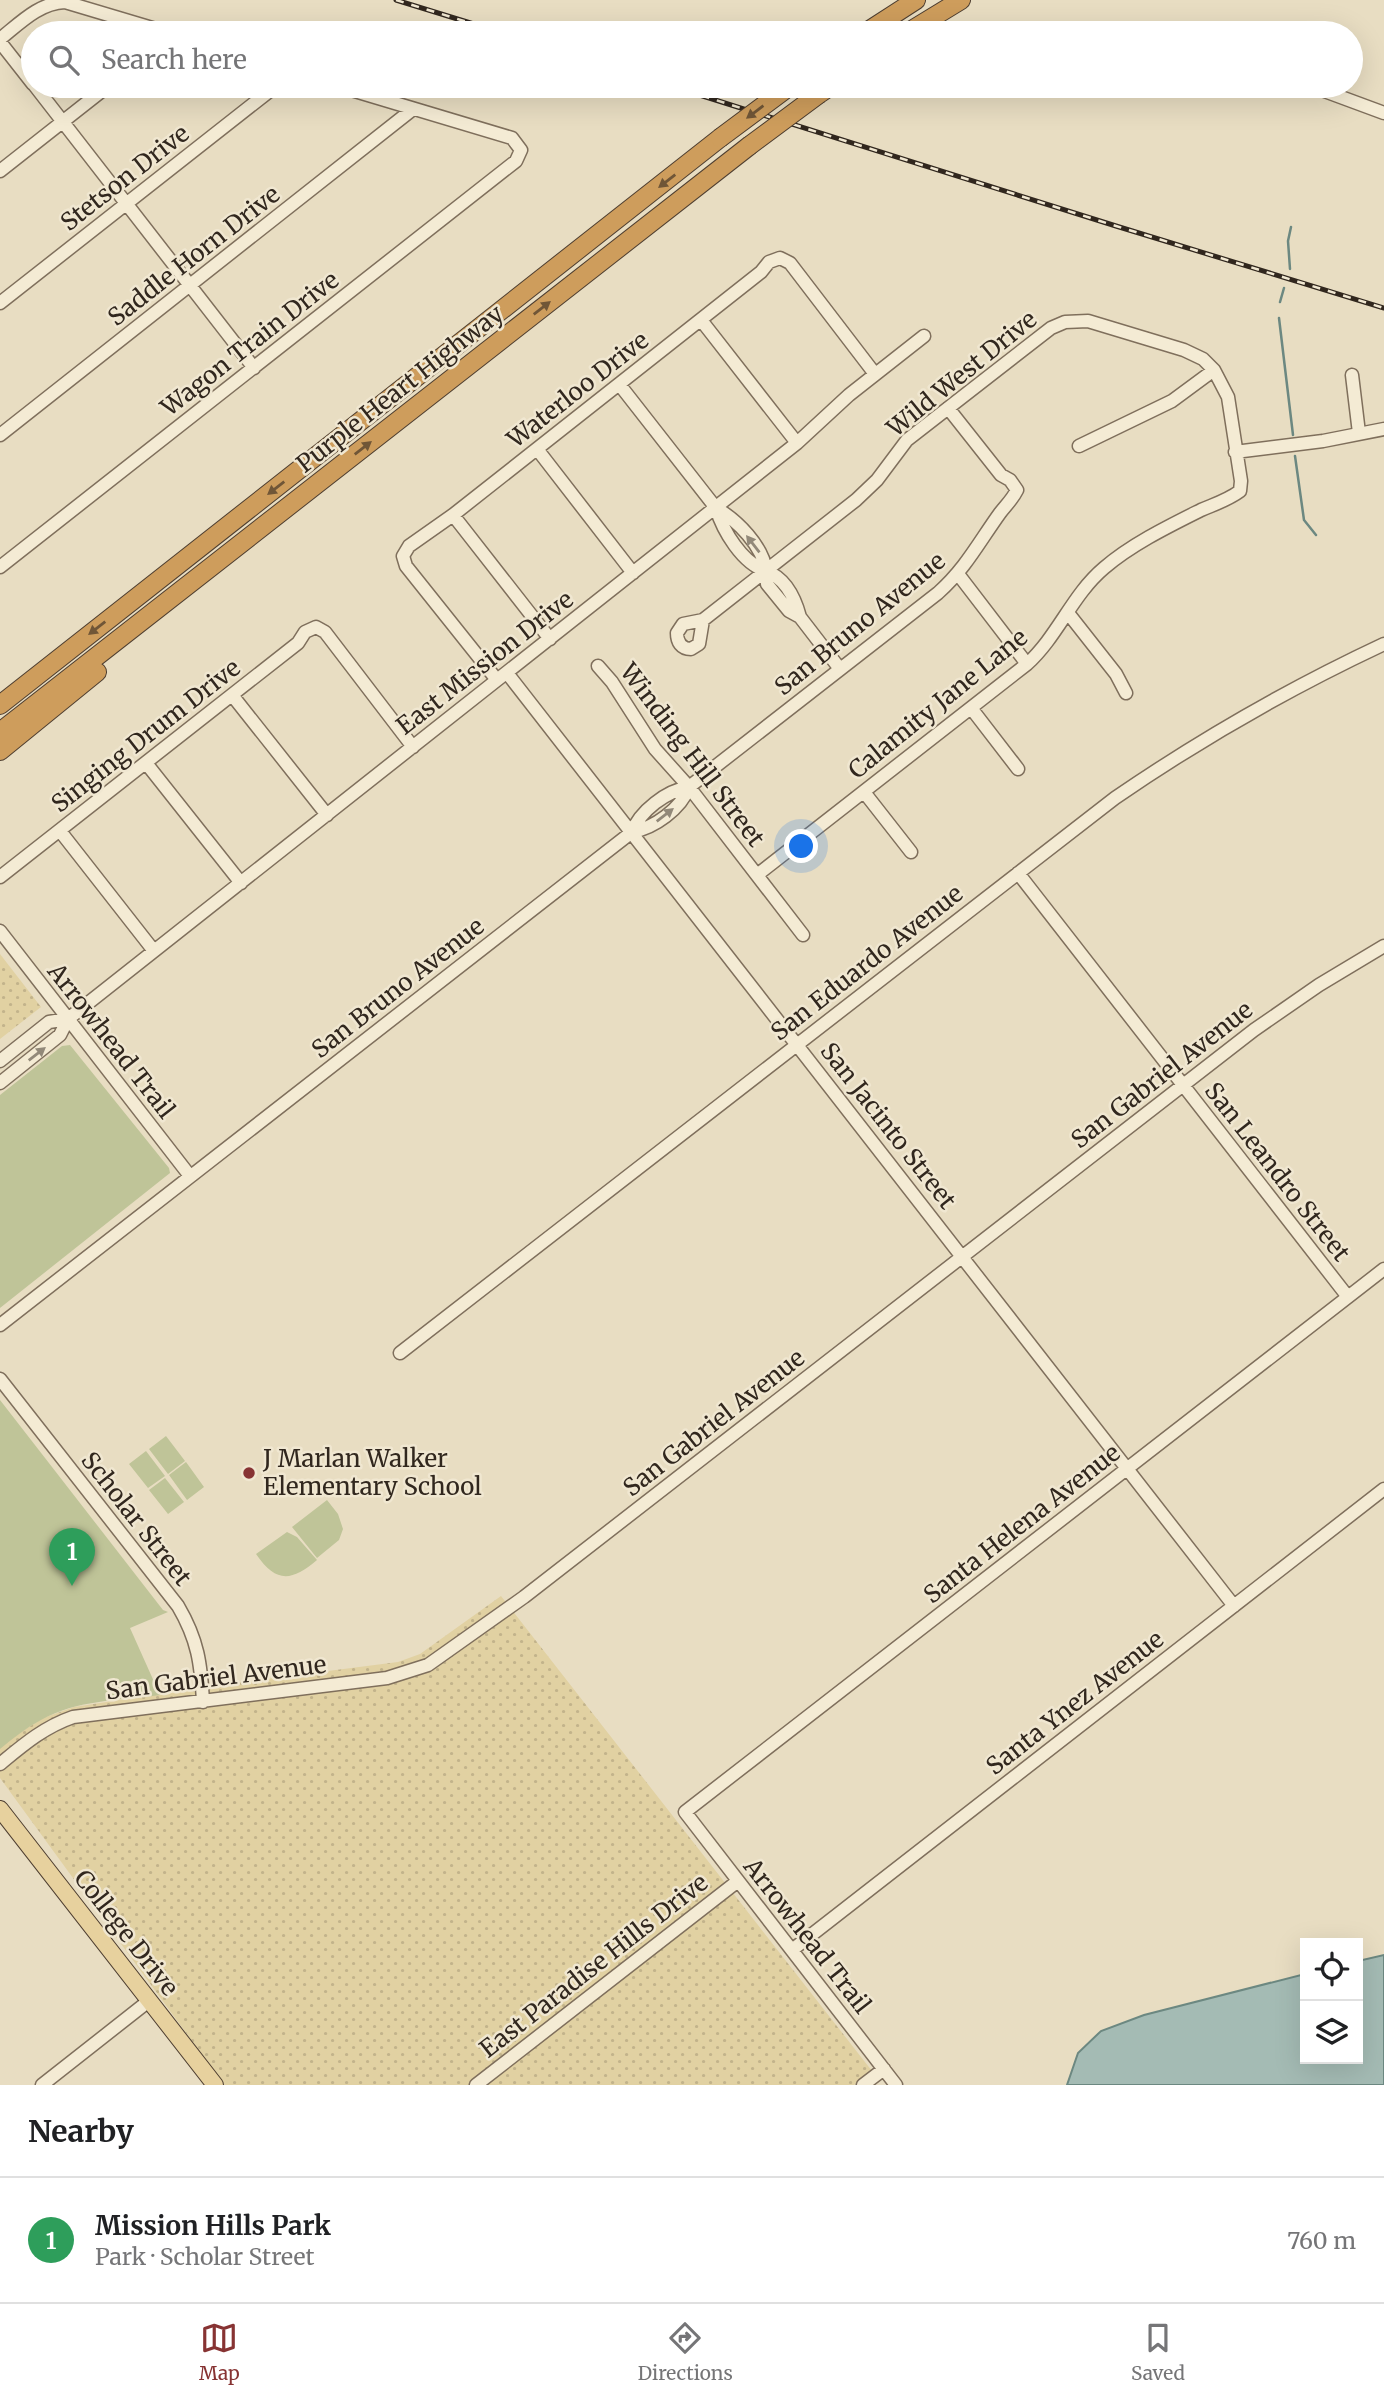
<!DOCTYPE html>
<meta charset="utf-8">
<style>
:root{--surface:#fff;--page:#f6f6f6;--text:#202124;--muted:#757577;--line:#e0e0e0;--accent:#873333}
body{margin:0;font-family:Merriweather,serif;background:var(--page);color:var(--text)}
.controls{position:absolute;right:21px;bottom:21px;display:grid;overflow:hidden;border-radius:0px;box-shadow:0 7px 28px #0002}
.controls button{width:63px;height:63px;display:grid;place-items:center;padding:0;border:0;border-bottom:2px solid var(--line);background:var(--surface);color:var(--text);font:35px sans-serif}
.you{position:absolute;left:802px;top:847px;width:24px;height:24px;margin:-18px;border:5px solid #fff;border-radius:50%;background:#1a73e8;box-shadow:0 0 0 10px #1a73e833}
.badge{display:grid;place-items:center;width:46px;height:46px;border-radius:50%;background:var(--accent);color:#fff;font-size:23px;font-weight:700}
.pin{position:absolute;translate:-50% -58px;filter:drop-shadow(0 2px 4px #0008)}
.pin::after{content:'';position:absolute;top:37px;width:24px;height:21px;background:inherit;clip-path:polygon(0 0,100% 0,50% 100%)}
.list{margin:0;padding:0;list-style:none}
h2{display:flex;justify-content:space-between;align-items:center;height:91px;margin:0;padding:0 28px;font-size:30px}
h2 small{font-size:23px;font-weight:400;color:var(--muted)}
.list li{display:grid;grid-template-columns:46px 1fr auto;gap:21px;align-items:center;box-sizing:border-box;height:126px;padding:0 28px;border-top:2px solid var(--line)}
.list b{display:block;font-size:26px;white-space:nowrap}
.list p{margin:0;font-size:23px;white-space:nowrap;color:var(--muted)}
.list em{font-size:23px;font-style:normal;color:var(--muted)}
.icon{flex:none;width:38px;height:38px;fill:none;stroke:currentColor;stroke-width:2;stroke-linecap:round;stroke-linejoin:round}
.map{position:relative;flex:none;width:1384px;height:2085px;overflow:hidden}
.search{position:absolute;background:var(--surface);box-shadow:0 7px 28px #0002;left:21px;right:21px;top:21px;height:77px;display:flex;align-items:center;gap:18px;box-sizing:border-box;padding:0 24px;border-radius:38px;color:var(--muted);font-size:26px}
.sheet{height:217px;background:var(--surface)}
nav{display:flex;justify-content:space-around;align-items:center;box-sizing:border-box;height:98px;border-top:2px solid var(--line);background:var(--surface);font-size:19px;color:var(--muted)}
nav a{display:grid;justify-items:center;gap:4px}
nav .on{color:var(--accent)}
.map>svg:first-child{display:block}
</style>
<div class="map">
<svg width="1384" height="2085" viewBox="0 0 1384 2085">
<defs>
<pattern id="sand-dots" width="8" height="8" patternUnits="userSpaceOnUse" patternTransform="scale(1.75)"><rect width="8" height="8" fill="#e1d1a2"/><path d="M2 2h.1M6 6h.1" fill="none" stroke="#c2b38b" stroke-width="1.8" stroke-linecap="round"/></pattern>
</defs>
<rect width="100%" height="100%" fill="#e8ddc2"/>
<path fill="url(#sand-dots)" d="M0,954L41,1007L0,1039Z
M501,1596L872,2071L854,2085H224L0,1778V1745L43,1718L74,1707L218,1685L398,1662L420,1654Z"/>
<path fill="#bfc498" d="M70,1045L169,1168L170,1173L0,1308V1095L62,1046Z
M0,1400L163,1610L168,1612L130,1628L160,1695C121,1700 76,1700 41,1720C26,1728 13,1738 0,1749Z
M166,1436L185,1461L168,1474L149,1449Z
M146,1451L165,1476L148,1488L129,1464Z
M186,1462L204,1487L187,1500L169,1475Z
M165,1478L184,1502L168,1514L149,1490Z
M327,1500L338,1514L343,1529L339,1540L317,1558L292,1527Z
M287,1532L297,1537L317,1560C291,1582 276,1583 256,1554Z"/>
<path fill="#a4bbb4" stroke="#6c8881" stroke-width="2" d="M1384,1955V2085H1067L1078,2053L1101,2031L1144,2015L1305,1974V2059H1358V1961Z"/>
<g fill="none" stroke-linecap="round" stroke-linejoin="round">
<path stroke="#6c8881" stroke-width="2.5" d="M1290,269L1288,241L1291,227
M1280,302L1284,288
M1279,318L1293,435
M1295,456L1304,520L1316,535"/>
<defs>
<path id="minor" d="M0,39C20,23 39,3 65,2L169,33
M0,42L33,84
M35,86L254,368
M1311,86L1384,113
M0,171L108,86
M0,303L276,86
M701,320L797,443
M1352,375L1359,433
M619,384L716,508C723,531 742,563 766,571L767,584L789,611L800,617L840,669
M0,435L413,109
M1079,446L1172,401L1214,370
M537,449L633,573
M1235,452L1323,441L1384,429
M716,508C737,520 763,546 766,571C785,578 795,598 800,617
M453,515L550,639
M0,567L516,161L521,150L512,138L338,86
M958,574L1027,664
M1068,613L1116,674L1126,693
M703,620L699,644L691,649C681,649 677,642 677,633L683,624L703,620L856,500L877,480L907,440L1051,328L1065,322L1088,321L1184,350L1203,359L1214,370L1228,397L1241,481L1240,491C1228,500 1215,504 1201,510C1169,526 1132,544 1104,568C1072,595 1058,636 1027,664L757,875
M598,666L612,682L655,749L689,787L803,935
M507,673L1234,1606
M497,680L406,566L403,556L409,546L453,515L761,272L769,262L780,258L790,263L875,374
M232,695L327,815
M971,708L1018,769
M146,763L241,883
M864,792L911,852
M60,831L154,951
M632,832C640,811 666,791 689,787L938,593C966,568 979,542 1000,513C1006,505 1012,500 1017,490L1010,480L1001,475L948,408
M1018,873L1348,1297
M0,877L298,643L305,632L316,627L325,632L413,747
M0,931L190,1176
M0,1061L49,1022L68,1019
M0,1083L60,1035L68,1019L797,443L849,395L924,336
M0,1325L632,832C654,828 681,809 689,787
M400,1353L1115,798C1201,739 1290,688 1384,644
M0,1379L178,1606C198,1640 201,1664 203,1702
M0,1764C23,1745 44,1727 73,1717L387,1678L428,1665L524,1597L1254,1030L1319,985L1384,946
M792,1950L1384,1489
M42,2085L150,2000
M476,2085L738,1881
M863,2085L884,2069
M896,2085L685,1812L1384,1269"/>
<path id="major" d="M0,1809L215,2085"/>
<path id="highway" d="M865,33L916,0
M907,33L961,0
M819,94L831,86
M0,705L720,138
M0,732L749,146
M0,751L97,672"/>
</defs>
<use href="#minor" stroke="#7f6f5c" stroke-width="15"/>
<use href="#major" stroke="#4e3e30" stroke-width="18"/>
<use href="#highway" stroke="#4e3e30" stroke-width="20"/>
<use href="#minor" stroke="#f4ebd4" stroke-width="12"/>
<use href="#major" stroke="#e7d19e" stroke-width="16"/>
<use href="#highway" stroke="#ce9d5c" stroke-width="18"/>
<defs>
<path id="rail" d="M396,0L503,33
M671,86L1116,226L1384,308"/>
</defs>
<use href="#rail" stroke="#31271e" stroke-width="5"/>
<use href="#rail" stroke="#f0e7d1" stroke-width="2.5" stroke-dasharray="8" stroke-linecap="butt"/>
<defs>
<path id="highway-bridge" d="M720,138L790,86
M749,146L819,94"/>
</defs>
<use href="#highway-bridge" stroke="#4e3e30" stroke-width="20" stroke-linecap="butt"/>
<use href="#highway-bridge" stroke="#ce9d5c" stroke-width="18"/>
</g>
<defs><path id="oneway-solid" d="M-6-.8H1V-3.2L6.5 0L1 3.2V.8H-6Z" transform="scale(1.75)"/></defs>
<g fill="#705637">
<use href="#oneway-solid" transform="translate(755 112) rotate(143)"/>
<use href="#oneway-solid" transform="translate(667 181) rotate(142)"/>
<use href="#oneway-solid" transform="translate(542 308) rotate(-38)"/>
<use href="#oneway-solid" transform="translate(363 448) rotate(-38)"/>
<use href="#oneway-solid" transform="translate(276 488) rotate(142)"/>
<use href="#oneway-solid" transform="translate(97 628) rotate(142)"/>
</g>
<g fill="#928979">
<use href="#oneway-solid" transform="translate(753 544) rotate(-128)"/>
<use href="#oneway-solid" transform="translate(665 815) rotate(-38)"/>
<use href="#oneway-solid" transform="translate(37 1054) rotate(-38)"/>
</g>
<circle fill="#873333" stroke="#f0e7d1" stroke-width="2.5" cx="249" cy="1473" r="7"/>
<g text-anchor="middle" stroke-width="5" stroke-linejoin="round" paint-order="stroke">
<g font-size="24" fill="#31271e" stroke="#f0e7d1">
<text transform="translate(125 178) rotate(-38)" y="8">Stetson Drive</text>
<text transform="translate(194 256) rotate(-38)" y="8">Saddle Horn Drive</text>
<text transform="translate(250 344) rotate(-38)" y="8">Wagon Train Drive</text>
<text transform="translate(962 374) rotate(-39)" y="8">Wild West Drive</text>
<text transform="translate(400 389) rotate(-38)" y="8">Purple Heart Highway</text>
<text transform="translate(578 390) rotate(-38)" y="8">Waterloo Drive</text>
<text transform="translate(860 624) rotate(-39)" y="8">San Bruno Avenue</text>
<text transform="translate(485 663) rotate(-38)" y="8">East Mission Drive</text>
<text transform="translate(938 704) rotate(-39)" y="8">Calamity Jane Lane</text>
<text transform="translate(146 736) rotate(-38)" y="8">Singing Drum Drive</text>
<text transform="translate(692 755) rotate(53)" y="8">Winding Hill Street</text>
<text transform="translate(867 963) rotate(-38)" y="8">San Eduardo Avenue</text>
<text transform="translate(398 988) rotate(-38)" y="8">San Bruno Avenue</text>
<text transform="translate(111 1041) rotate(52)" y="8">Arrowhead Trail</text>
<text transform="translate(1162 1075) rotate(-38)" y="8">San Gabriel Avenue</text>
<text transform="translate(888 1126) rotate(52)" y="8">San Jacinto Street</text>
<text transform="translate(1277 1172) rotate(52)" y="8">San Leandro Street</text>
<text transform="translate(714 1423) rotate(-38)" y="8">San Gabriel Avenue</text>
<text transform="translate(136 1519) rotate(52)" y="8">Scholar Street</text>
<text transform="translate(1022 1524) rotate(-38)" y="8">Santa Helena Avenue</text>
<text transform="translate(216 1678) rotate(-7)" y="8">San Gabriel Avenue</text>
<text transform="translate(1075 1703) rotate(-38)" y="8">Santa Ynez Avenue</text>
<text transform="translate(126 1933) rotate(52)" y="8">College Drive</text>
<text transform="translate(807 1936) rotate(52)" y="8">Arrowhead Trail</text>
<text transform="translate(594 1966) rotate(-38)" y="8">East Paradise Hills Drive</text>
</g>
<g font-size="24" fill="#31271e" stroke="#f0e7d1" text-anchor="start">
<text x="263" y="1467">J Marlan Walker<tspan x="263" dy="28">Elementary School</tspan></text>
</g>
</g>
</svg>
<div class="controls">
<button><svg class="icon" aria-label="locate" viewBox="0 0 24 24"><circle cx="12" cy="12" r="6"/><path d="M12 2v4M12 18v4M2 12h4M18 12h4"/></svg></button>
<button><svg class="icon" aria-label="layers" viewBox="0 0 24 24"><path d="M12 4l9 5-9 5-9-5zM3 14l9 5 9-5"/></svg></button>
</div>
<div class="you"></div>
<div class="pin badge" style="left:72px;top:1586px;background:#2e9e5b">1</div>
<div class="search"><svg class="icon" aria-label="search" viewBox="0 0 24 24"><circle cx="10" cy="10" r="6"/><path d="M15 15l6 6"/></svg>Search here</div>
</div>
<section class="sheet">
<h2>Nearby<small></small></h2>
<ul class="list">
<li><span class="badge" style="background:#2e9e5b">1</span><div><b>Mission Hills Park</b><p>Park · Scholar Street</p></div><em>760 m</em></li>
</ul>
</section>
<nav>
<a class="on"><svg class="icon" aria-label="map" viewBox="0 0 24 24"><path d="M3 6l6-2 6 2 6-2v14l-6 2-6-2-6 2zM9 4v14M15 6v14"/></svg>Map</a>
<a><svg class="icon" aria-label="directions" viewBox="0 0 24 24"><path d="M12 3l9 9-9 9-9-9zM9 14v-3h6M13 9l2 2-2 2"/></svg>Directions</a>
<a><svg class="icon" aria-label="saved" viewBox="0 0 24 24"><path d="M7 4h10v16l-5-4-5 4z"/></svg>Saved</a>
</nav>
